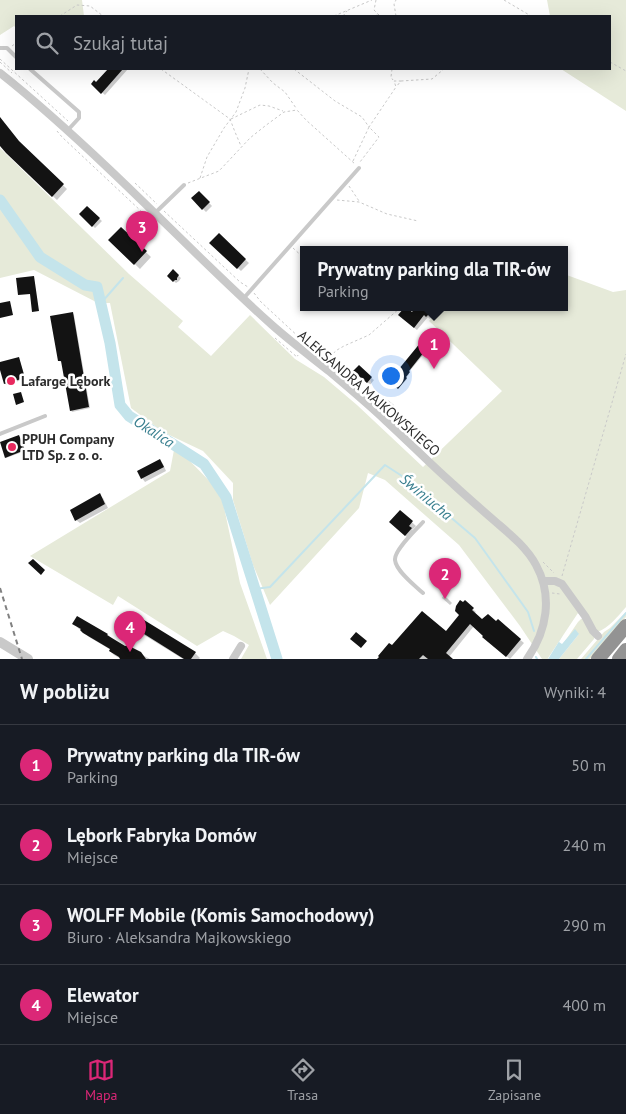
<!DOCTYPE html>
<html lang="pl">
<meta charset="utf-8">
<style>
:root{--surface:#171b24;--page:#20242c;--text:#f1f3f6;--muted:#9ea1a6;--line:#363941;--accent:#db2777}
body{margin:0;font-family:"PT Sans",sans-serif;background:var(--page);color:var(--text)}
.you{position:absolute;left:390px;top:375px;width:18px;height:18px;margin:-12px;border:4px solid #fff;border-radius:50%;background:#1a73e8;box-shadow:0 0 0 8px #1a73e833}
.badge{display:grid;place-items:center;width:32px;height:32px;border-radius:50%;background:var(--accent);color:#fff;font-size:16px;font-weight:700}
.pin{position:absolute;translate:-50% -41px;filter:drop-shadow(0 1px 2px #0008)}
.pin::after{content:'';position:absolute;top:26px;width:18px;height:15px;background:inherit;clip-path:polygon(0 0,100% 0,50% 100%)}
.popup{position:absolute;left:300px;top:246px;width:268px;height:65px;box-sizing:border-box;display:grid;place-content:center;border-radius:0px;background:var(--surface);filter:drop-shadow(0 1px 4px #0005);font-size:16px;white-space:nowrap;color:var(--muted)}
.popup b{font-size:19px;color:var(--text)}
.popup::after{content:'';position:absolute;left:50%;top:100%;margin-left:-10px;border:10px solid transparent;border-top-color:var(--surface)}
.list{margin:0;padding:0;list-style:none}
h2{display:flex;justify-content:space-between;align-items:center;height:65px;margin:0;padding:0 20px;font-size:21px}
h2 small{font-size:16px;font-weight:400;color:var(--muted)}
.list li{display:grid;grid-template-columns:32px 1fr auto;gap:15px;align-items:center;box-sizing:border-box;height:80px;padding:0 20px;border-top:1px solid var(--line)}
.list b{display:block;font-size:19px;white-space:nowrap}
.list p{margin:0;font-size:16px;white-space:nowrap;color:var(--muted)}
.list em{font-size:16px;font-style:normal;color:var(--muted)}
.icon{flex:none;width:28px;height:28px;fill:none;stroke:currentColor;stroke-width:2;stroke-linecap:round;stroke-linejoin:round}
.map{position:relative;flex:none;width:626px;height:659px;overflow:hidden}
.search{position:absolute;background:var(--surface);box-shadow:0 5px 20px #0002;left:15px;right:15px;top:15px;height:55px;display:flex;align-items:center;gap:12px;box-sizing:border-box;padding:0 18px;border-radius:0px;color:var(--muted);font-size:19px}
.sheet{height:385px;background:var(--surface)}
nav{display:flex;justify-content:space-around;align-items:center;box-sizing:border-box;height:70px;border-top:1px solid var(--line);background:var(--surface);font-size:14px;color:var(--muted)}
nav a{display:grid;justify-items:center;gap:2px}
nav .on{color:var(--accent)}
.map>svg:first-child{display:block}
</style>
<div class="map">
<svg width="626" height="659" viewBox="0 0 626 659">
<rect width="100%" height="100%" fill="#fff"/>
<path fill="#e6ead9" d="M0,0H82L84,16H16V28L14,26L0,35Z
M547,0H626V111L561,69H610V16H550Z
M0,148L129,274L183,321L178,327L211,356L250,315L295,359L324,377L357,405L423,467L502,391L429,321L441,308H564V274L613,292L626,290V607C618,616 609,628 597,632L578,613L548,658V659H542L520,626L459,545L385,480L368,473L359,508L270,605L253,565L233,500V483L203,451L163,432L131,408L110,303H98L34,270L0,278Z
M174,450L186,457L221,493L240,583L267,659H241L249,645L234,636L223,631L197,646L118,596L113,605L30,556L170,471Z
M626,612V617L590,659H581L604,632L610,628Z
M581,619H583L594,637V639L577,659H559L579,634L563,644L578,622Z"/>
<path fill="#c4e4eb" d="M575,629L579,634L559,659H548L563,635L559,642L562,644Z"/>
<path fill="#0003" d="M110,69H128L105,95L92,84H96Z
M0,118L22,146L67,189L57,200L11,157L0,144Z
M199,192L212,206L206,212L192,198Z
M87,208L102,221L95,228L81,214Z
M121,228L151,257L140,269L110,240Z
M219,235L249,263L241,271L211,243Z
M173,271L181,278L179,281L176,283L168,276Z
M417,308H432L434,310L430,314L432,316L430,319L428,317L417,330L402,318L412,314Z
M72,313L74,315L90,408L72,412L71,410L62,362L59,361Z
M421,343L428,349L408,373L409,374L406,378L407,379L399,388L391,381Z
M19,358L25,379L6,385L0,363Z
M359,367L374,380L370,385L355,371Z
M388,400L394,405L391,408L386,403Z
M20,438L25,451L6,458V457Z
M159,461L163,464L166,471L145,482L142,478Z
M99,495L103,498L108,508L80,523L76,520Z
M400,511L416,526L412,530L415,532L409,539L391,522Z
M444,595L452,603L450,605L442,598Z
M465,602L476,612L474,614L483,621H498L524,643L510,659L487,640L485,636L474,626L449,657L451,659H378L392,647L446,633L461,615L463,604Z
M78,617L108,635L112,639L150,659H121L114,655L110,651L111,650L89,637L78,628L74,623Z
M126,622L195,653L200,658L199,659H183L131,627Z"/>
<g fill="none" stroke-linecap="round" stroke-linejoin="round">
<path stroke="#c4e4eb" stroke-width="2" d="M101,303L123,278
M255,589L270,587L385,465L402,476L475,538L528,612L534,631
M536,657L537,659
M586,659L626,613"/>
<path stroke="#c4e4eb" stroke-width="11" d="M0,200L40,257L85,285L97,287L110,343L120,405L129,416L204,464L226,497L277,659"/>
</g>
<path fill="#131313" d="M108,69H123L101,94L91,84L94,80L96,82Z
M0,117L19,141L64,184L52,197L6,153L0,146Z
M199,191L210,202L202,210L191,198Z
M87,206L100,218L92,227L79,214Z
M121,227L147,251L134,265L108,240Z
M219,233L246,259L237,269L209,243Z
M173,269L179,275L177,278V280H175L173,282L167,276Z
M34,276L39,311L32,312L30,294L18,295L16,278Z
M10,301L13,315L0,318V303Z
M404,308H407L412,312L415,308H431L428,311L430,313L426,317L424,315L414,328L398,315Z
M73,312L89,407L70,411L61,361H58L50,316Z
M421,342L428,347L409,371L410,372L406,377L407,378L398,389L389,381Z
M19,357L25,378L4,384L0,370V362Z
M359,365L372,377L367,383L353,371Z
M21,392L24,402L16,405L13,394Z
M19,435L25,450L5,458L0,442Z
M160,459L164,467L141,479L137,471Z
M100,493L105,504L75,521L70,510Z
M400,510L413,521L409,526L412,528L405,536L389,522Z
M33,559L45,570L41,575L28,563Z
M460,600L463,602L465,600L474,608L472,610L482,619L488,614L496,621L498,619L521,639L506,657L482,637L483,636L470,624L446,653L453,659H428L423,655L419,659H377L379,657L378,656L389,643L392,645L422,611L446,631L459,615L455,611L456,606Z
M131,612L196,652L191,659H184L125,622Z
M77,616L108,634L107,635L125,646L130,645L133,648L141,652L146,659H120L119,657L109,651L110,649L83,633L80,630L81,629L72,624Z
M356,632L367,641L361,648L350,639Z"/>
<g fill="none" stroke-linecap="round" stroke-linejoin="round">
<path stroke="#c9c9c9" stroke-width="1" stroke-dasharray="2.5 2.5" stroke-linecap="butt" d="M376,0L374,10L379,15
M504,0L531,16
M60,16L77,5L90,6L103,16
M334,16L372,0
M343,16L347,11
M371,16L379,15L382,16
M396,16L394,4L396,0
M12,46L16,43
M0,59L68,121
M0,62L12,73
M610,62L626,71
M161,69L230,119L235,132L241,146
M260,69L273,83L285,92L296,108
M294,69L335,101L362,117L369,127L396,87L394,81H401L396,87
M392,69L391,77L393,80
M401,81L432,79L444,69
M231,119L260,105L269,106L283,111
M57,131L62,137L158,227
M353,161L369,127L379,137L360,162
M200,178L207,157L224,128L236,112L245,88L249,69
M135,183L157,204
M188,183L219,171L250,138L265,126L284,112L297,110L306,120L355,164
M349,186L359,201
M337,200L359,202L387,214L418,221
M164,211L240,282L248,287
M293,248L304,258
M254,293L261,302L301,339
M275,338L297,357L298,355
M326,360L337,350L344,346L369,335L400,308
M543,562L554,573
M562,576L626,354
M552,593L560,594"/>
<path stroke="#c9c9c9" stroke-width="4" d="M0,48H7L16,57
M30,69L79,112V118L67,131
M155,213L184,185
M243,299L359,168
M0,434L45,416
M423,593C415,586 396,571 395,560C394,550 416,530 423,522"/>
<path stroke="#c9c9c9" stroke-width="8" d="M0,73C38,103 74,136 109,169C164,221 216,275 272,325C290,341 310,356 330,372C349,388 368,404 386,421C409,442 430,464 453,484C467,497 482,510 497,523C511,535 527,548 536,565C553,596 547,631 527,659
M543,581H555L562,584L585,616L593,631L598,636
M233,659L241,646"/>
<path stroke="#c9c9c9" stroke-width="10" d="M0,642L28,659"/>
<path stroke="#939393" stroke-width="14" d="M598,659L626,626
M619,659L626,650"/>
<path stroke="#818181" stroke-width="2" stroke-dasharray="5 4" stroke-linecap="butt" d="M0,588L22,659"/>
</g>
<g fill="#e8295e" stroke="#fff" stroke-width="2">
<circle cx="11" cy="381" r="5"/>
<circle cx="12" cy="447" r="5"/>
</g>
<g text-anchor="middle" stroke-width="5" stroke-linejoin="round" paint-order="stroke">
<g font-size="14" font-weight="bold" fill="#2c2c2c" stroke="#fff" text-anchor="start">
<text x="21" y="386">Lafarge Lębork</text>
<text x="22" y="444">PPUH Company<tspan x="22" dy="16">LTD Sp. z o. o.</tspan></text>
</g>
<g font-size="14" fill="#2c2c2c" stroke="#fff">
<text transform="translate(369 393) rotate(41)" y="5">ALEKSANDRA MAJKOWSKIEGO</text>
</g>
<g font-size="15" font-style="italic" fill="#397f8f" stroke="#fff">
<text transform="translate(154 432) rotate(33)" y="5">Okalica</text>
<text transform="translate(426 497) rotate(40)" y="5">Świniucha</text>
</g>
</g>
</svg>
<div class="you"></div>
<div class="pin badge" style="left:434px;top:369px">1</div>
<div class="popup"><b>Prywatny parking dla TIR-ów</b>Parking</div>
<div class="pin badge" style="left:445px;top:599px">2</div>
<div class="pin badge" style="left:142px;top:252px">3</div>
<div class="pin badge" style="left:130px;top:652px">4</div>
<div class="search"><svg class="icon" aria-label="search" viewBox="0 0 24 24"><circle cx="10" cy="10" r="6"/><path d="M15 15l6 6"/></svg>Szukaj tutaj</div>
</div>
<section class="sheet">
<h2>W pobliżu<small>Wyniki: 4</small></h2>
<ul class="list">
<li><span class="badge">1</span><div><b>Prywatny parking dla TIR-ów</b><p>Parking</p></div><em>50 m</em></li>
<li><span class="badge">2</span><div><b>Lębork Fabryka Domów</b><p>Miejsce</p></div><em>240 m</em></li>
<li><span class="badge">3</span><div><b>WOLFF Mobile (Komis Samochodowy)</b><p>Biuro · Aleksandra Majkowskiego</p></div><em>290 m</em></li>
<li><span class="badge">4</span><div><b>Elewator</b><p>Miejsce</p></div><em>400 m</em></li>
</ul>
</section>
<nav>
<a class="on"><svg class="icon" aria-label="map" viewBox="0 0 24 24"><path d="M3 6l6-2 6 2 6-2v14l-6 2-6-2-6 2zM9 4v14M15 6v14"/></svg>Mapa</a>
<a><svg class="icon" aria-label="directions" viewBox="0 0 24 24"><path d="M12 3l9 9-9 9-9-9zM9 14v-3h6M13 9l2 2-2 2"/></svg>Trasa</a>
<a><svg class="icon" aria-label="saved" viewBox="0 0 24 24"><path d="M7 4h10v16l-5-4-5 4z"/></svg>Zapisane</a>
</nav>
